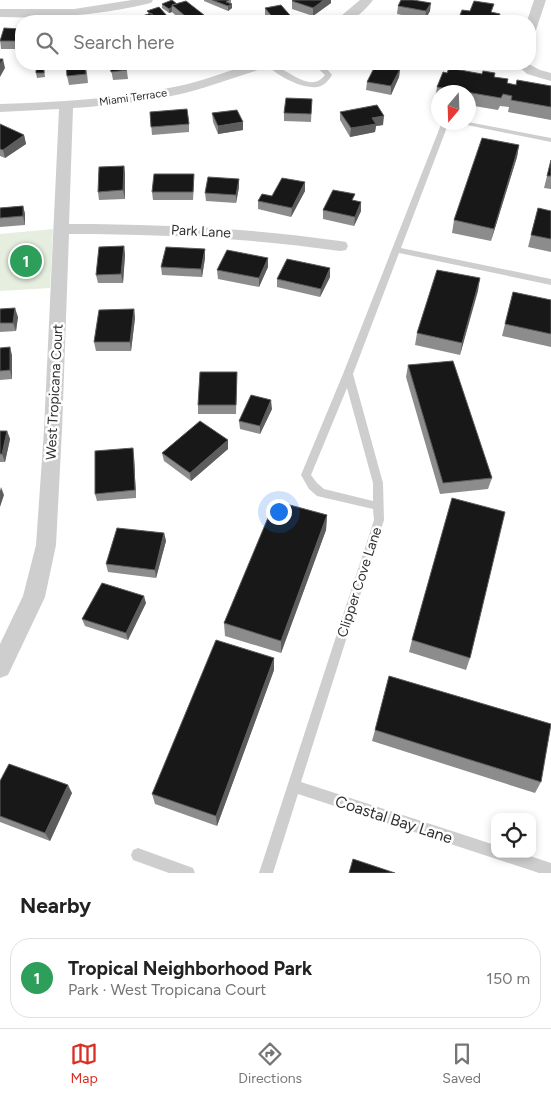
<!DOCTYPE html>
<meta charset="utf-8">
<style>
:root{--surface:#fff;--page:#f2f2f2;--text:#222;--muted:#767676;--line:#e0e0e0;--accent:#d93025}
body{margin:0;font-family:Figtree,sans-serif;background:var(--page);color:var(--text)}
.controls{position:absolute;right:15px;bottom:15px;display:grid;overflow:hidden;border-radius:10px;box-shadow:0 2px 8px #0003}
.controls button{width:45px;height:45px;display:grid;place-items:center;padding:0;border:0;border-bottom:1px solid var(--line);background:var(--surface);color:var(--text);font:25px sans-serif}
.compass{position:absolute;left:431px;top:85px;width:45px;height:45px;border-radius:50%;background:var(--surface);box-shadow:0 2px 8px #0003;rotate:199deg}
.you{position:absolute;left:278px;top:511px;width:18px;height:18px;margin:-12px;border:4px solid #fff;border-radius:50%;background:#1a73e8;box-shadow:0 0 0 8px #1a73e833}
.badge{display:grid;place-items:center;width:32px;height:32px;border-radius:50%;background:var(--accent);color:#fff;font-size:16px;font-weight:700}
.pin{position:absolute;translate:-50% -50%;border:2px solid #fff;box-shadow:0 1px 5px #0006}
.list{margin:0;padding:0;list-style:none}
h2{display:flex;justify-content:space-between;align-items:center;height:65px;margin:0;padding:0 20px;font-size:21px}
h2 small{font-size:16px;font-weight:400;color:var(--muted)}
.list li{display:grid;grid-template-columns:32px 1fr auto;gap:15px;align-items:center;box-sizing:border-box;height:80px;margin:0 10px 10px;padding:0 10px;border:1px solid var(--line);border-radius:20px}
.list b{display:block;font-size:19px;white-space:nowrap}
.list p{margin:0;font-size:16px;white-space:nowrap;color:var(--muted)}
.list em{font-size:16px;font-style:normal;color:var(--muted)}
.icon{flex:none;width:28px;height:28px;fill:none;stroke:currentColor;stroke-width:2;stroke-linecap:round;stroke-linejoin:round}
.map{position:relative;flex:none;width:551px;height:873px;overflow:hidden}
.search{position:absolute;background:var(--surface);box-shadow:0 2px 8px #0003;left:15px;right:15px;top:15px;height:55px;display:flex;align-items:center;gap:12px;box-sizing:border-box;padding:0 18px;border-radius:20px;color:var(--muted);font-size:19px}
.sheet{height:155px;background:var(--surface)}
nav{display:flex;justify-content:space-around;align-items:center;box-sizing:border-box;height:70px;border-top:1px solid var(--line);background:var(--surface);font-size:14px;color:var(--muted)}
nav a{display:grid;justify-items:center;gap:2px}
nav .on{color:var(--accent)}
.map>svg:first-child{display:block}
</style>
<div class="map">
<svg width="551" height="873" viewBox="0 0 551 873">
<rect width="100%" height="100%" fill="#fff"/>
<path fill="#e5eedf" d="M53,229L50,288L0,291V234Z"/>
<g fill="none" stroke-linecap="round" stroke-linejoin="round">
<path fill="#cecece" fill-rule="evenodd" d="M266,64C285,64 309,96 325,75L313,64C323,64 326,67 332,75C328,81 324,86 317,87C301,89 276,75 266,64Z
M442,122H449L401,248L551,279V285L399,253L353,374L383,483L384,520L301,782L495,845V854H524L551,863V873H539L298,794L273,873H259L374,520L373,509L317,496L309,489L301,475L343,374ZM347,388L373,483V501L324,489L317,483L311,475Z
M452,122H468L551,138V142Z
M138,848L193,868L195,873H169L133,860L131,855L133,850Z"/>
<path fill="#cecece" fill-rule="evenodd" d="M132,0H153L151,3C101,15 52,19 0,17V9H74Z
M360,0H373C361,15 354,21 335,21Z
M534,0H546L536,30L530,34V21H527Z
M251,64H269L268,67C237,76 207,88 176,95C142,102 107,106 73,108L69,224C160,224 250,228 340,241L346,242L348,246L346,250L340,251C250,238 160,234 69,234L62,430L56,545L45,597L8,675L0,678V644L23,596L36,545L44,430L59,109L0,112V104C58,102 117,99 174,87C200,82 225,72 251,64Z
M516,64H529L540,70L551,73V81L527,74Z"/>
</g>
<path fill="#8c8c8c" d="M204,0H231V3L232,8L228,11L204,1Z
M292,1L331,3L313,16L292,9Z
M162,4H177L204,15V21H182L173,13L172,12L169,13L162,8Z
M398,6L430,11L425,20L397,14Z
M265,8L295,21H269L265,16Z
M470,11L498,21H459L460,15Z
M21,29V49H1L0,39Z
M86,64L88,83L69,85L67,76Z
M110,64H126L128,79L113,80Z
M152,64H182L156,70Z
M369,64H386L385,66L400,69L399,77L391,95L366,90L367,82L376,65Z
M44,67L45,77L37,78L36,73Z
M447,73L482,74L495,73L494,77L507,83L516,85L551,86V120L508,112L509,107L500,106L498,110L468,105V92H438V99H435L437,87Z
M312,99L311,122L284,121V113Z
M150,112L189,124V132L152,135Z
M340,112L383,125L376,126L375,132L350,137L340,120Z
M212,113L243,130L218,134L213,122Z
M0,124L24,135L26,144L5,158L0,156Z
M519,145L517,157L491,241L452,233L454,220Z
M551,160V189L544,188Z
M124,166L125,174V199L99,200L98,192Z
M239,179V187L236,203L206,201L205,193Z
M194,183L193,200H153L152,192Z
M305,191L291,217L258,209V201L272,196Z
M354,201L361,202V211L354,226L323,219V210Z
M23,206L25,214V225L0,227V208Z
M538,208L551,211V252L528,247Z
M124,246L125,255L123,283H98L96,275Z
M205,258L202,277L162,275L161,267Z
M268,267L259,287L218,279L217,270Z
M330,277L320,297L277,287V279Z
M480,278L460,355L415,345L417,333Z
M551,300V347L502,336L505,324Z
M0,309L18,317L16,331L0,332Z
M134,309L135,318L131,351H96L94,342Z
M0,348L12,355V379L0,380Z
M408,365L492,478L488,489L440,494L406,377Z
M237,372L236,414H198V405Z
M272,409L260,434L240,429L239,421Z
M0,431H7L10,439L5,462H0Z
M228,449L191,481L164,461L162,453Z
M134,456L136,498L97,501L95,494Z
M327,515L326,530L281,653L225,636L224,623Z
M164,533L166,541L156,578L108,572L106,564Z
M146,603L128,640L85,626L82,619Z
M412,640L470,658L466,670L409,652Z
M274,670L217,826L155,804L152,794Z
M375,730L541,782L535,793L372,741Z
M0,781L72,793L50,841L0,822Z"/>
<path fill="#5d5d5d" d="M324,0H331V3L313,16V8Z
M431,3L430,11L425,20L426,11Z
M232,4V8L228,11V6Z
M172,7V12L169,13V9Z
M204,15V21H189V19Z
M169,18L170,21H157Z
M3,59L5,68L0,77V65Z
M156,64H182L156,70Z
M400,69L399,77L391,95V86Z
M384,116L383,125L376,126L375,132L350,137L351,128L372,118Z
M243,122V130L218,134V126Z
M24,135L26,144L5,158L3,150Z
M519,145L517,157L491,241L494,229Z
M124,166L125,174V199L123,190Z
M239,179V187L236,203V195Z
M305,182V191L291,217L292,208Z
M361,202V211L354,226L355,217Z
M23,206L25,214V225L23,216Z
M124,246L125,255L123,283L121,274Z
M205,249V258L202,277L201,269Z
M268,258V267L259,287V278Z
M330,268V277L320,297L321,289Z
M480,278L478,291L460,355L462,343Z
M15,308L18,317L16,331L13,323Z
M134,309L135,318L131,351L130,342Z
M10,347L12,355V379L10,370Z
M271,400L272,409L260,434V426Z
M7,431L10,439L5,462L2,454Z
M228,440V449L191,481L190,473Z
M133,448L134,456L136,498L135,490Z
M1,487L4,495L0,507V491Z
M327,515L326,530L281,653V641Z
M164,533L166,541L156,578L155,570Z
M144,596L146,603L128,640L126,633Z
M274,658V670L217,826L216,816Z
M68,785L72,793L50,841L45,833Z"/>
<path fill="#181818" stroke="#5d5d5d" d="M172,0L177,4L172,5V7L169,9L162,4Z
M212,0H229L226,2L232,4L228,6Z
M293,0H324L313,8L292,1Z
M401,0H413L431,3L426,11L398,6Z
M186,1L204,15L189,19L172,5Z
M474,1L494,4L491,12L500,14L497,21L460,15L462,10L470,11Z
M281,5L295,21H271L275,20L265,8Z
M159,7L169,18L159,21L147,11Z
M151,13L160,21H137L134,19Z
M378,17L397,20V21H376Z
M126,18L127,21H115L114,19Z
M4,28L21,29V41H0Z
M0,59H3L0,65Z
M36,64H44V73H36Z
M66,64H85L86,74L67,76Z
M110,64H126L127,70L111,72Z
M376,64L400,69L391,86L367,82Z
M449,68L482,74L483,71L495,73L494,77L508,79L507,83L516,85L517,80L551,86V107L511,100L512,96L503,94L501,98L437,87L443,72L447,73Z
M286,98L312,99L311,114L284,113Z
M377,105L384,116L372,118L376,124L351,128L340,112Z
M187,109L189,124L151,127L150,112Z
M237,110L243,122L218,126L212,113Z
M0,124L24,135L3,150L0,149Z
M482,138L519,145L494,229L454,220Z
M551,160V176H547Z
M124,166L123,190L98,192L99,167Z
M154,174H194L193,192H152Z
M208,177L239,179L236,195L205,193Z
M282,178L305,182L292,208L258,201L262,194L272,196Z
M333,190L355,194L352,200L361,202L355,217L323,210Z
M23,206V216L0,218V208Z
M538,208L551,211V239L531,235Z
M124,246L121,274L96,275L99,247Z
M166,247L205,249L201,269L161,267Z
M227,250L268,258L259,278L217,270Z
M287,259L330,268L321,289L277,279Z
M437,270L480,278L462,343L417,333Z
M513,292L551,300V334L505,324Z
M15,308L13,323H0V309Z
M134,309L130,342H94L99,310Z
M10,347V370L0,371V348Z
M453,361L492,478L443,483L408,365Z
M200,372H237L236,405H198Z
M251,395L271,400L260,426L239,421Z
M200,421L228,440L190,473L162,453Z
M0,431H7L2,454H0Z
M133,448L135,490L95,494V451Z
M452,498L505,512L470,658L412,640Z
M275,501L327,515L281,641L224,623Z
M117,528L164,533L155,570L106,564Z
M102,583L144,596L126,633L82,619Z
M216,640L274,658L216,816L152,794Z
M389,676L551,724L541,782L375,730Z
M9,764L68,785L45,833L0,816V781Z
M353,859L395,873H349Z"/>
<g text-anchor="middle" stroke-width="5" stroke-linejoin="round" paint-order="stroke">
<g font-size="11" fill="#313131" stroke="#fff">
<text transform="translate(133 97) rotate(-8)" y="4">Miami Terrace</text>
</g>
<g font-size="14" fill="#313131" stroke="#fff">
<text transform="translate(201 231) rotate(3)" y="5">Park Lane</text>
<text transform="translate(54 392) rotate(-87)" y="5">West Tropicana Court</text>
<text transform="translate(359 582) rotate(-72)" y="5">Clipper Cove Lane</text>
</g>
<g font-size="16" fill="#313131" stroke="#fff">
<text transform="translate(394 819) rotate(18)" y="6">Coastal Bay Lane</text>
</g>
</g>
</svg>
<div class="controls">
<button><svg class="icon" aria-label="locate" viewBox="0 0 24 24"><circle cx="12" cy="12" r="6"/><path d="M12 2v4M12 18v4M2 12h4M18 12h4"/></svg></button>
</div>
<svg class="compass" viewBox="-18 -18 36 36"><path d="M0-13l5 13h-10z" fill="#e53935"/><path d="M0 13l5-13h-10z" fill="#767676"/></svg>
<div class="you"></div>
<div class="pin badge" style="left:26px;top:261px;background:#2e9e5b">1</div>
<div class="search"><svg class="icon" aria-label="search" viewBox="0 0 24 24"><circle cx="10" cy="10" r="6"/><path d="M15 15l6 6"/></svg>Search here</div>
</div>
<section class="sheet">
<h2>Nearby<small></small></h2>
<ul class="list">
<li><span class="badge" style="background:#2e9e5b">1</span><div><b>Tropical Neighborhood Park</b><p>Park · West Tropicana Court</p></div><em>150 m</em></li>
</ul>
</section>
<nav>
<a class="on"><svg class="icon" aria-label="map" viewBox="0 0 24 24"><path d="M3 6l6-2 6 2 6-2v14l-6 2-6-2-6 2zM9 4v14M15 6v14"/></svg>Map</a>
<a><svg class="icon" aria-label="directions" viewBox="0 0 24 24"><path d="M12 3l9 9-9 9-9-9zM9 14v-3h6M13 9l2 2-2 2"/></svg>Directions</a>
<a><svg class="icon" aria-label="saved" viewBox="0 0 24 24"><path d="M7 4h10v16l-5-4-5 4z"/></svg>Saved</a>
</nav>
